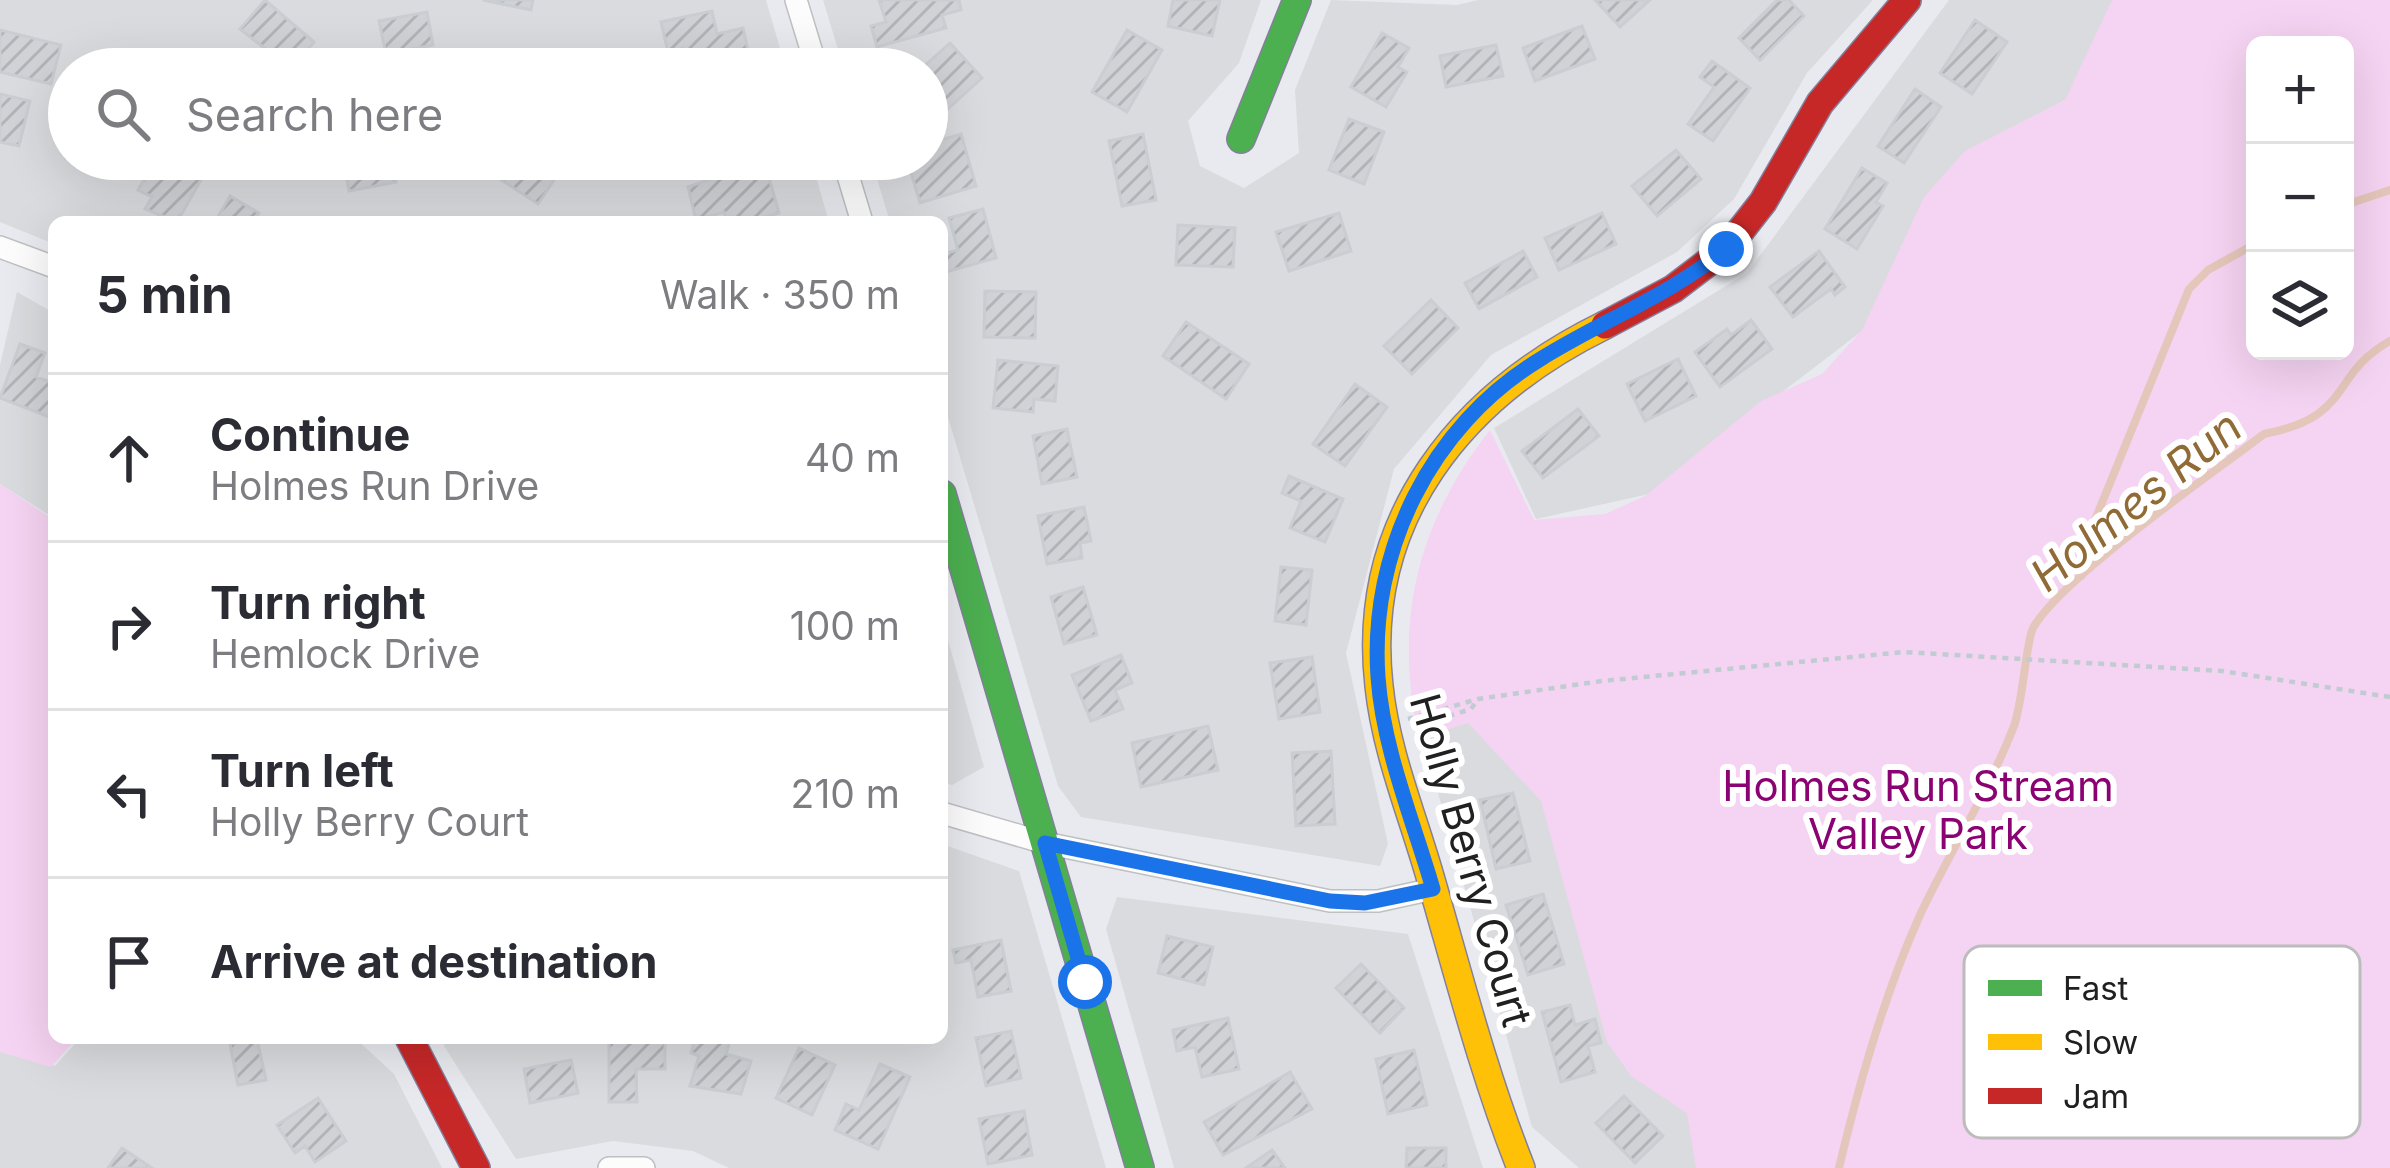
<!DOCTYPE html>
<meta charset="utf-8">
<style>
:root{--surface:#fff;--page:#f2f2f3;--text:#2b2b33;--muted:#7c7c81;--line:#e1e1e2}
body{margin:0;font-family:Inter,sans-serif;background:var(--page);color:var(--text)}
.controls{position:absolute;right:36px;top:36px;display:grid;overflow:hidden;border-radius:18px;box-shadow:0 12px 48px #0002}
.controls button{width:108px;height:108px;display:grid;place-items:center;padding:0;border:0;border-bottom:3px solid var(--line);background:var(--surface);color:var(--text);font:60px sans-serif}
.stop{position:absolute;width:36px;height:36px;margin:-27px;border:9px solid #1a73e8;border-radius:50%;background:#fff}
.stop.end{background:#1a73e8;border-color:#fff;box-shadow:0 3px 12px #0008}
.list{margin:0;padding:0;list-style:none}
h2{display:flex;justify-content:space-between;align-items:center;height:156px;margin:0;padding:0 48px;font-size:51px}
h2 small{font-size:39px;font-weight:400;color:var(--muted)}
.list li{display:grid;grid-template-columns:78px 1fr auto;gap:36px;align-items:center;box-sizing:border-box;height:168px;padding:0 48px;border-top:3px solid var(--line)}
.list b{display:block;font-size:45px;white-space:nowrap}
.list p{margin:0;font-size:39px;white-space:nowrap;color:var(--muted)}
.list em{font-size:39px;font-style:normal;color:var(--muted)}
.icon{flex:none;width:66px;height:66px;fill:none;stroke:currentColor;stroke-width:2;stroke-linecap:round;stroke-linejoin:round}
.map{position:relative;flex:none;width:2390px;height:1168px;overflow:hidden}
.search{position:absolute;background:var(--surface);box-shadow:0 12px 48px #0002;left:48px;top:48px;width:900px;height:132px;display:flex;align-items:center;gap:30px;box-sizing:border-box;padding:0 42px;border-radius:66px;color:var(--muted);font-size:45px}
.panel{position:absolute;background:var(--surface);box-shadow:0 12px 48px #0002;left:48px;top:216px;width:900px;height:828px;border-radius:18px}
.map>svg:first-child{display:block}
</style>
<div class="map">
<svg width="2390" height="1168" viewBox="0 0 2390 1168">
<defs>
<pattern id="building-hatch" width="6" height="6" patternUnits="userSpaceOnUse" patternTransform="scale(3)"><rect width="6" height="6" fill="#d0d2d6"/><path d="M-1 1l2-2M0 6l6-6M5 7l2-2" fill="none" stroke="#b2b4b7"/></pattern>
</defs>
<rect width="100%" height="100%" fill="#e9eaef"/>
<path fill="#dadbde" d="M0,0H766L786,69H69V159H811L829,222H54V244L0,222Z
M823,0H1261L1239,63L1188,121L1200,166L1244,188L1299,153L1295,90L1331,0L1457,5L1478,0H1873L1807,73L1734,199L1677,252L1491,355L1394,469L1346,653L1388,844L1380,866L1081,817L1058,786L942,397V222H890L871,159H927V69H844Z
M1949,0H2114L2067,99L1968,150L1927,195L1866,328L1649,494L1536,519L1494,428L1747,273Z
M17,292L54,313V518L0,484V365Z
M942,619L984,767L952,785L942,782Z
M1471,722L1544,800L1691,1112L1699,1168H1579L1532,1127L1422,736Z
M942,844L1019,871L1106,1168H729L693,1151L613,1141L516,1159L444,1046L445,1038H942Z
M1117,897L1408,934L1483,1168H1174L1106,929Z
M80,1038H355L394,1074L442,1168H0V1049L55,1066Z"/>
<path fill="#f5d3f2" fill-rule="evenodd" d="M2112,0H2390V1168H1696L1687,1113L1631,1076L1607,1042L1541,801L1468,723L1419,738C1393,622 1417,523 1490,430L1534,520L1605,514L1645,496L1761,401L1822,374L1862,330L1924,197L1965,151L2065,100ZM2345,45V351H2255V45Z
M0,484L54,520V1038H77L51,1067L0,1052Z"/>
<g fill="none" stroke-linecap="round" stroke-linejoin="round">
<path stroke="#e5c6ba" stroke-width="8" d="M2345,205L2390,190
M2081,576L2082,552L2189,289L2208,270L2255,244
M1839,1168C1859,1083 1884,995 1920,915C1950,851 1988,793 2014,726C2023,701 2026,642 2033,628C2061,578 2212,474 2264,434C2354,417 2329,375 2390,341"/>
</g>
<path fill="url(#building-hatch)" stroke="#cacdd2" stroke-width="3" d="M265,0L314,42L291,69L240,29Z
M483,0H533L531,10Z
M879,0H959L961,10L942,15L946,28L877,47L871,26L886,22Z
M1173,0H1220L1212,36L1168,26Z
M1595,0H1650L1620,27Z
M1777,0H1789L1804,16L1760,60L1739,38Z
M712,11L717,34L743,28L749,55L688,68L683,48L668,52L661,22Z
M427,12L433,45L386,54L379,21Z
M1975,20L2007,42L1972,94L1940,73Z
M1582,26L1595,59L1535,81L1523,48Z
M0,30L61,45L51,84L0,72Z
M1127,30L1162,50L1127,112L1092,92Z
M1382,33L1409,48L1398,67L1407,72L1386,107L1351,87Z
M950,43L982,78L939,117L927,104V69H921Z
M1496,45L1503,76L1446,87L1440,56Z
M1712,61L1750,88L1713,141L1688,124L1714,87L1700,77Z
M1915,89L1941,107L1904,163L1878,146Z
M0,94L30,101L19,146L0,142Z
M1349,119L1384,132L1364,184L1329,170Z
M961,134L976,186L920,203L907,159H927V144Z
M1143,134L1156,200L1122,206L1109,141Z
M69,150V159H117L111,175L66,158Z
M1676,150L1701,179L1657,216L1632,186Z
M155,159L210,164L177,222L145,209L152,197L138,190Z
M343,159H391L396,182L349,191Z
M514,159H568L538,204L500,179Z
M764,160L779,213L749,222H727L724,212L696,220L688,187Z
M1862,168L1887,183L1876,202L1883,206L1857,249L1825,229Z
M230,196L259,213L254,222H215Z
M983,209L996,258L942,273V254L958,250L949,218Z
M1339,213L1351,251L1289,271L1276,232Z
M1602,213L1616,244L1559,270L1545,238Z
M1178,225L1235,228L1233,267L1176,265Z
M1523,251L1537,277L1479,309L1465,283Z
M1819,251L1845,287L1835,295L1831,289L1793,317L1770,287Z
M985,291L1036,292L1035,338L984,337Z
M1431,300L1458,328L1412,374L1384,346Z
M1751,320L1772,349L1720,387L1695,352L1727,329L1731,335Z
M1186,322L1249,364L1226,399L1163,356Z
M20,344L45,353L36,377L54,383L52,418L0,398Z
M1678,359L1696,396L1645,421L1627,384Z
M998,360L1058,366L1055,401L1034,399L1033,412L993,408Z
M1355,384L1387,407L1345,466L1313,444Z
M1578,409L1599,436L1543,478L1522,451Z
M1067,429L1077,477L1042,484L1033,436Z
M1289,476L1343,499L1325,542L1290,528L1301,501L1282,493Z
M1084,507L1091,541L1080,543L1082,558L1047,564L1038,516Z
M1281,567L1312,570L1306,625L1275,621Z
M1083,587L1097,635L1064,644L1051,597Z
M1121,655L1132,683L1115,690L1123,709L1091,721L1072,675Z
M1312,657L1320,712L1279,719L1270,663Z
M1208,726L1218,770L1141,787L1132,743Z
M1331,751L1335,824L1296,826L1292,753Z
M1513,793L1530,861L1496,869L1480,800Z
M1543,894L1564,964L1528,975L1506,905Z
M1167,936L1213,947L1204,985L1158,973Z
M1001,940L1011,991L978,997L971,960L956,963L953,950Z
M1361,964L1404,1008L1380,1033L1336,988Z
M1570,1005L1575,1025L1595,1019L1601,1043L1588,1046L1595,1072L1561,1082L1542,1012Z
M1228,1018L1239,1069L1202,1077L1195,1047L1177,1051L1173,1030Z
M1011,1031L1021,1078L986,1086L976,1038Z
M609,1038H665V1069H636L637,1102H609Z
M695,1038H731L726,1054L751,1061L741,1094L690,1086L699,1056L691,1053Z
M257,1039L266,1080L238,1085L230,1044Z
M799,1048L835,1065L812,1115L776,1098Z
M1414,1050L1427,1105L1388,1114L1376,1059Z
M571,1060L578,1093L530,1103L524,1069Z
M880,1064L910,1077L878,1149L835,1130L846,1104L859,1110Z
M1290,1072L1312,1109L1223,1155L1204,1122Z
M1624,1096L1663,1136L1635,1163L1596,1123Z
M318,1098L346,1141L315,1162L305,1146L295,1153L277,1125Z
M1024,1111L1032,1155L988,1164L979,1119Z
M122,1148L152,1168H108Z
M1407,1148H1446V1168H1406Z
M1272,1150L1285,1168H1246Z"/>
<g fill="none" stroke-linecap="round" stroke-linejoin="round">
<defs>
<path id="street" d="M796,0L817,69
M843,159L862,222
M0,247L54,267
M942,813L1045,843L1330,901H1378L1433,889
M609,1168H644"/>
<path id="fast" d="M1241,139L1297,0
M942,494L1140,1168"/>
<path id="slow" d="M1521,1168C1484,1075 1459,977 1431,880C1413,816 1386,753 1379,686C1360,518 1462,395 1605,325"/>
<path id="jam" d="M1605,325L1673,289L1727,248L1763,202L1820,103L1907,0
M409,1038L476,1168"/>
</defs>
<use href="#street" stroke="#bfc0c2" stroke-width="24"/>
<use href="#fast" stroke="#84809b" stroke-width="30"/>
<use href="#slow" stroke="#84809b" stroke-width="30"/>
<use href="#jam" stroke="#84809b" stroke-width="30"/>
<path stroke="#c0ccd1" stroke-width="4.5" stroke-dasharray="6 6" stroke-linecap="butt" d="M1408,719L1478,699L1602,681L1904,652L2222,671L2390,697
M1414,727L1471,709L1478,699"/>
<use href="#street" stroke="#fcfcfd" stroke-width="21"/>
<use href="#fast" stroke="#4caf50" stroke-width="27"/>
<use href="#slow" stroke="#ffc107" stroke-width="27"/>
<use href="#jam" stroke="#c62828" stroke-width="27"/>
</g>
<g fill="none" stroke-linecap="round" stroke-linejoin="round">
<path stroke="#1a73e8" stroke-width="15" d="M1085,982L1045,843L1330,901L1365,903L1433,889C1413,820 1383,749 1378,677C1369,551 1431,426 1539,360C1601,321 1669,296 1726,249"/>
</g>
<g text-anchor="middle" stroke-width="12" stroke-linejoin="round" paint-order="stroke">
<g font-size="42" fill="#8b0273" stroke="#fff">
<text x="1918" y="801">Holmes Run Stream<tspan x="1918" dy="48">Valley Park</tspan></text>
</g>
<g font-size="42" fill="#202020" stroke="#fff">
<text transform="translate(1471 860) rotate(74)" y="15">Holly Berry Court</text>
</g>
<g font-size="45" font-style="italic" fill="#906b36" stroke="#fff">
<text transform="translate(2136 501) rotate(-39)" y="16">Holmes Run</text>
</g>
</g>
<rect x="1964" y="946" width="396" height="192" rx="18" fill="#fff" stroke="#bcbcbc" stroke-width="3"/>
<rect x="1988" y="980" width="54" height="16" fill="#4caf50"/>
<rect x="1988" y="1034" width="54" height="16" fill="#ffc107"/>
<rect x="1988" y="1088" width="54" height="16" fill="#c62828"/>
<g font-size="33" fill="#202020">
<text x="2063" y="1000">Fast</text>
<text x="2063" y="1054">Slow</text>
<text x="2063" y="1108">Jam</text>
</g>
</svg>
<div class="controls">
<button>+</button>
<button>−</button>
<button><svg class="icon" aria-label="layers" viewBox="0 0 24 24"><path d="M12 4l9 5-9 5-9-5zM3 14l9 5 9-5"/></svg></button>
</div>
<div class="stop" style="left:1085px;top:982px"></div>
<div class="stop end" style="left:1726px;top:249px"></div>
<div class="search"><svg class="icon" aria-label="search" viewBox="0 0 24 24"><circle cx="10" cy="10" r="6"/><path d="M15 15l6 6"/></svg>Search here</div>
<section class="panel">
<h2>5 min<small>Walk · 350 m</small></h2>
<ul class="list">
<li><svg class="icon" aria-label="ahead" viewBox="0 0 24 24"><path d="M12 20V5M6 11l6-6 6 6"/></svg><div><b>Continue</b><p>Holmes Run Drive</p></div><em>40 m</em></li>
<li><svg class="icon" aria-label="right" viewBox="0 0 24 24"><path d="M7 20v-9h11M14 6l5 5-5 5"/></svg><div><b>Turn right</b><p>Hemlock Drive</p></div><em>100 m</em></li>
<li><svg class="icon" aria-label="left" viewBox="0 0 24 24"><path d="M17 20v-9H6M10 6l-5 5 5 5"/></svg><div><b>Turn left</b><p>Holly Berry Court</p></div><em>210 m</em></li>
<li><svg class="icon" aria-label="arrive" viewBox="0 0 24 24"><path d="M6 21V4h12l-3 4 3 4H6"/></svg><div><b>Arrive at destination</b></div></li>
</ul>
</section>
</div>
